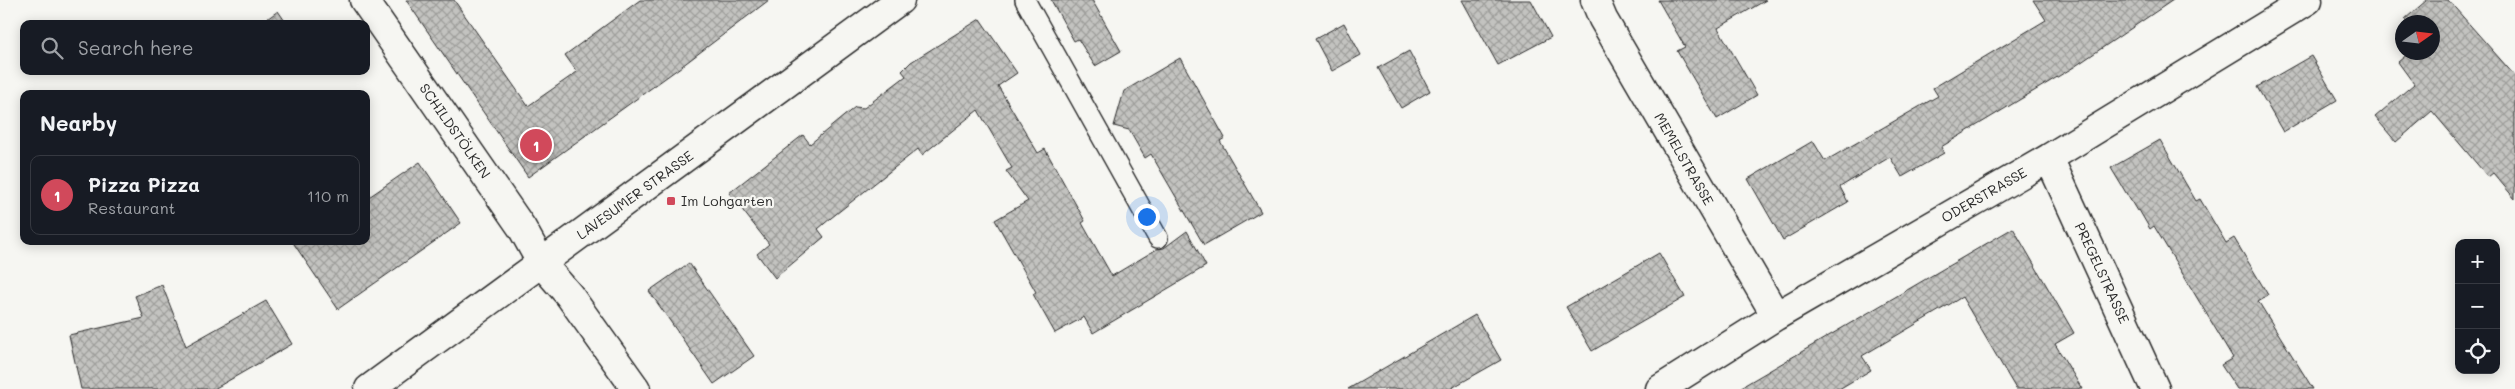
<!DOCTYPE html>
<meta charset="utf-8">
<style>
:root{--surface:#171b24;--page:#20242c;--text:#f1f3f6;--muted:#9ea1a6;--line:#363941;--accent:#d1495b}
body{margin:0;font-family:Mali,sans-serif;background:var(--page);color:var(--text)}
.controls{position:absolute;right:15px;bottom:15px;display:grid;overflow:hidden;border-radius:10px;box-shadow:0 2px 12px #0003}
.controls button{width:45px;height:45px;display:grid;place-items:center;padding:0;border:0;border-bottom:1px solid var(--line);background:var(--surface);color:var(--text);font:25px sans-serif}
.compass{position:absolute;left:2395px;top:15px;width:45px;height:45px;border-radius:50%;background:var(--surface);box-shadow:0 2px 12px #0003;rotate:76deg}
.you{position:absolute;left:1146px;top:216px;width:18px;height:18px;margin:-12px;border:4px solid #fff;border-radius:50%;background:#1a73e8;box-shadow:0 0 0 8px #1a73e833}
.badge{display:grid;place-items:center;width:32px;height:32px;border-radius:50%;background:var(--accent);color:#fff;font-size:16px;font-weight:700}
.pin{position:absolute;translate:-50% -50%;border:2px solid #fff;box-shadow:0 1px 5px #0006}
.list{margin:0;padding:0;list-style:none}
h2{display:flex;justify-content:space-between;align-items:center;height:65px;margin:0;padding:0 20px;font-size:21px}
h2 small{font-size:16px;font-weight:400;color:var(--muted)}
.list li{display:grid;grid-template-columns:32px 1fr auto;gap:15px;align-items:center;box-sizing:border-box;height:80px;margin:0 10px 10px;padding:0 10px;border:1px solid var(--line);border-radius:10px}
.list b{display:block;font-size:19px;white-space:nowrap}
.list p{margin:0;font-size:16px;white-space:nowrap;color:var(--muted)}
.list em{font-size:16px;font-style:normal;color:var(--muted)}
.icon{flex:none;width:28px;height:28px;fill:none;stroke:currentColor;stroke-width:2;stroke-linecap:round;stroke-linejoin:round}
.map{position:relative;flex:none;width:2515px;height:389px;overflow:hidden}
.search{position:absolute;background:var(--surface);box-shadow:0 2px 12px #0003;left:20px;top:20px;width:350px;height:55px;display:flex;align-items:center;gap:12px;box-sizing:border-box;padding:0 18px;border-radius:10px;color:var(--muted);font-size:19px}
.panel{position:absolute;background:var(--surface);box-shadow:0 2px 12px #0003;left:20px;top:90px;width:350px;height:155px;border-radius:10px}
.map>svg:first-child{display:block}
</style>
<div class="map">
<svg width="2515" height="389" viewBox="0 0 2515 389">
<defs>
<pattern id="building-cross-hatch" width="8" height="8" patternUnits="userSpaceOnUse" patternTransform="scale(1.25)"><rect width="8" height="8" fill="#c3c3c0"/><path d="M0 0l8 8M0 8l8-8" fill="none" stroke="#9f9f9c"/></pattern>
</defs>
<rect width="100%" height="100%" fill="#f6f6f2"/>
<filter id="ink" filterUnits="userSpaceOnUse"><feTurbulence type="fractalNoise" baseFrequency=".02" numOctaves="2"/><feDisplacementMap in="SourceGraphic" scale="10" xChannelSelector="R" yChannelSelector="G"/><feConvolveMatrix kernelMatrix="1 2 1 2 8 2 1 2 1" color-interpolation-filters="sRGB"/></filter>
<g filter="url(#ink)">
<path fill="url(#building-cross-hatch)" stroke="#2b2b2b" d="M406,0H454L528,106L577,72L565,55L640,0H769L682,66L528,177Z
M1051,0H1092L1121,51L1095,66L1078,39L1074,41Z
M1462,0H1531L1551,37L1498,65Z
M1658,0H1766L1718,28L1757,95L1717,119L1677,51L1685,47Z
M2033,0H2173L2074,67L1941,147L1944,153L1902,177L1890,157L1840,187L1848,202L1783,240L1748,179L1813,141L1825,161L1938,96L1933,88L2046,20Z
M2427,0H2448L2515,76V199L2493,173L2488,177L2432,111L2396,142L2375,117L2414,84L2398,62L2410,52H2432V22H2408L2405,19Z
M278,11L287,24H260Z
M980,19L1017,73L998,86L1038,153L1045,149L1085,221L1082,223L1112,276L1157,249L1164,248L1187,231L1206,266L1093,333L1084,317L1055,333L1033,294L1036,292L995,220L1028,201L1006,171L1012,168L978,110L922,155L918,149L831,218L818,229L824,237L775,278L757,254L769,244L729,193L803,135L810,144L855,107L864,108L906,76L902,71L911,62Z
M1344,23L1361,55L1332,71L1315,39Z
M1409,51L1430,91L1401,108L1378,68Z
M2311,56L2337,100L2283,132L2257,87Z
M1180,58L1225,138L1220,141L1261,212L1204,245L1151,154L1145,158L1129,130L1114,126L1124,91Z
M2160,140L2196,201L2200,199L2226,243L2234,238L2268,295L2258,301L2313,389H2237L2221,365L2233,358L2154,226L2150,229L2139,210L2137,211L2111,168Z
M420,162L461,223L338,309L292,241H366V199Z
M2013,228L2074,333L2055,344L2082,389H2016L1962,297L1862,356L1871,370L1839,389H1738Z
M1659,253L1685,297L1592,351L1566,307Z
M689,263L754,356L714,384L649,291Z
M162,285L186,346L266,301L292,344L214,389H81L69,335L144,318L135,296Z
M1475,315L1501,360L1450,389H1348Z"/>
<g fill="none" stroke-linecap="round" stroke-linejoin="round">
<defs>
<path id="lane" d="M1025,0L1158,238"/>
<path id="street" d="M364,0L522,228L542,264L569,295L636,389
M1595,0L1603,19L1776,316
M2049,158L2155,389
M1660,389L1776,316L2049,158L2308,0"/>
<path id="secondary" d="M369,389L900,0"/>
</defs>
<use href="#lane" stroke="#2b2b2b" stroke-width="22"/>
<use href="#street" stroke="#2b2b2b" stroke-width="31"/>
<use href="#secondary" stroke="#2b2b2b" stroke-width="31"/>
<use href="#lane" stroke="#f6f6f2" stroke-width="19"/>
<use href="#street" stroke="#f6f6f2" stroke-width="28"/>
<use href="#secondary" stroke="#f6f6f2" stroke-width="28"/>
</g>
</g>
<rect fill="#d1495b" stroke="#f6f6f2" stroke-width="2" x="666" y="196" width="10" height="10" rx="2.5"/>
<g text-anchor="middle" stroke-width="4.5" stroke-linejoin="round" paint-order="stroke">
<g font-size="14" fill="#2b2b2b" stroke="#f6f6f2">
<text transform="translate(455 131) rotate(55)" y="5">SCHILDSTÖLKEN</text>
<text transform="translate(1684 159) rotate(60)" y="5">MEMELSTRASSE</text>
<text transform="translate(635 195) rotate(-36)" y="5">LAVESUMER STRASSE</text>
<text transform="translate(1984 195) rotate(-30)" y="5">ODERSTRASSE</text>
<text transform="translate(2102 273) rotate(65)" y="5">PREGELSTRASSE</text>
</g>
<g font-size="14" fill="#2b2b2b" stroke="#f6f6f2" text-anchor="start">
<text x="681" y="206">Im Lohgarten</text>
</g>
</g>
</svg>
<div class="controls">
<button>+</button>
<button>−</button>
<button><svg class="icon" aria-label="locate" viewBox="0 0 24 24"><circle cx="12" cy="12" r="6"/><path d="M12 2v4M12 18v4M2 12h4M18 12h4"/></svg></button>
</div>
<svg class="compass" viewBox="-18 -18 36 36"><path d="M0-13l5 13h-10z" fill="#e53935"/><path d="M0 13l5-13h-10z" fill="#9ea1a6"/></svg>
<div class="you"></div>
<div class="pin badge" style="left:536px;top:145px">1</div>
<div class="search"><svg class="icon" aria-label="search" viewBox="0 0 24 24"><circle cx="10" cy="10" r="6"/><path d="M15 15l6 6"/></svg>Search here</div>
<section class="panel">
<h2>Nearby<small></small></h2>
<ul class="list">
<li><span class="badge">1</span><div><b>Pizza Pizza</b><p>Restaurant</p></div><em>110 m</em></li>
</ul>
</section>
</div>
